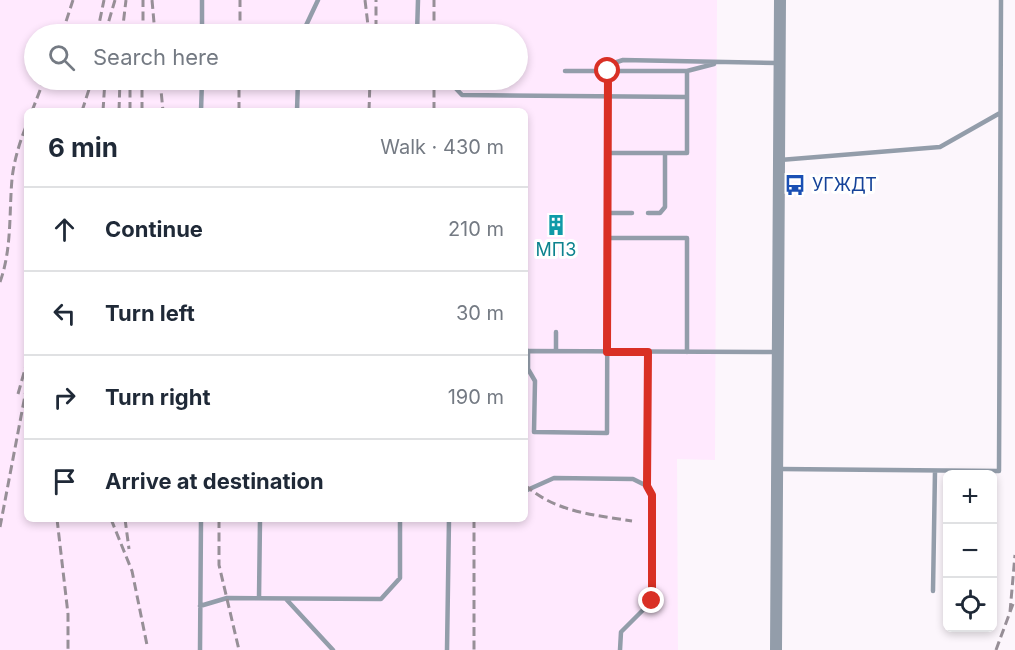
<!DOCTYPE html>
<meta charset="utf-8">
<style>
:root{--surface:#fff;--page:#f6f6f7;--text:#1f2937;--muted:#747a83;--line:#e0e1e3}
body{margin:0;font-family:Inter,sans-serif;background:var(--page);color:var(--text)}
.controls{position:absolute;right:18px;bottom:18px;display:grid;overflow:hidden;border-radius:9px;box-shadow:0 3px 9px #0003}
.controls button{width:54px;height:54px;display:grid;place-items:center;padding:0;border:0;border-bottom:2px solid var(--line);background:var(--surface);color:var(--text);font:30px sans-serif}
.stop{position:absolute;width:18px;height:18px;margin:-14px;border:4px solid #d93025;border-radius:50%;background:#fff}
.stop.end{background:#d93025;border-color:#fff;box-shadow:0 2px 6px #0008}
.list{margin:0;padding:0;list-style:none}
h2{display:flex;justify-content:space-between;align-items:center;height:78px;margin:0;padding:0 24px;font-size:26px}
h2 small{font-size:20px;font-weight:400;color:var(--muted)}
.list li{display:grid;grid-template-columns:39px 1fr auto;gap:18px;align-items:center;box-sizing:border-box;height:84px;padding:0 24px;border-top:2px solid var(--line)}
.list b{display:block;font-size:22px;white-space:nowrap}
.list em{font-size:20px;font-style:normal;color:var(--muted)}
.icon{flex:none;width:33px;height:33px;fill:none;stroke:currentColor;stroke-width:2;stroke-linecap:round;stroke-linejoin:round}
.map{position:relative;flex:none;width:1015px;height:650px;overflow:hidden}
.search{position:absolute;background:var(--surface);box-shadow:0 3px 9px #0003;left:24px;top:24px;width:504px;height:66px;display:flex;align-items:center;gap:15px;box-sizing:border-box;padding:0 21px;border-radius:33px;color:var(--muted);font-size:22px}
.panel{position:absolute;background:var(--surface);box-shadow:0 3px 9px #0003;left:24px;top:108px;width:504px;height:414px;border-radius:9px}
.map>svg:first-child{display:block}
</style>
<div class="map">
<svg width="1015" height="650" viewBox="0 0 1015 650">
<rect width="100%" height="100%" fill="#fcf6fc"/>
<path fill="#ffe9fe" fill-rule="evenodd" d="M0,0H717L715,460L677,459L678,650H0ZM34,34H518V80H34ZM27,111H525V519H27Z"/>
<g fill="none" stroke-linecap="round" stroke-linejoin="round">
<path stroke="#939daa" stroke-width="4.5" d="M202,34V0
M302,34L318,0
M417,34L418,0
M565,71H687L714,64
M448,80L462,95L687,97
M201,111L202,80
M297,111L298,80
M608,153H687V71
M780,160L940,147L1000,113
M608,213H632
M648,213H660L665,207V153
M607,238H687V352
M556,332V351
M526,351L775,352
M528,351V369L535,381L534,432L607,433L608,65L623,60L777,63
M780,469L999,471L1001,0
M525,491L554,478L633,479L647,486
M933,591L935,471
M259,598L260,519
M286,599L333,650
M200,606L227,598L381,599L400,578V519
M200,650L201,519
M447,650L449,519
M620,650L621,632L652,601V495L647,486L648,352"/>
<path stroke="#939daa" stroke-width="12" d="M776,650L780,0"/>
<path stroke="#978f97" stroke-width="3" stroke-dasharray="9 4.5" stroke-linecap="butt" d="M152,0L155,34
M365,0L369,34
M376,29V0
M62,34L73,0
M97,34L104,0
M105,34L115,0
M122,34L126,0
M143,34V0
M240,34V0
M434,34V0
M160,80L163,111
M32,111L44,80
M82,111L92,80
M103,111L105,80
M119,111L120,80
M130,111V80
M142,111V80
M239,111V80
M369,111L370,80
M434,111V80
M0,282C12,249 9,213 12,179C14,160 20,141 27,124
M18,394L27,362
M525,485C555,512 594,515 632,521
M57,519L68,614V650
M111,519L132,571L147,645
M125,519L129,549
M219,519V565L239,650
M474,519V650
M0,527L27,385
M1010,612L1015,555
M996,650L1013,604"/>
</g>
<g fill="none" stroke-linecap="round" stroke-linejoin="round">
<path stroke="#d93025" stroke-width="8" d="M608,71L607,352H648L647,486L652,495V601"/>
</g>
<defs>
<symbol id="bus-bare" viewBox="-9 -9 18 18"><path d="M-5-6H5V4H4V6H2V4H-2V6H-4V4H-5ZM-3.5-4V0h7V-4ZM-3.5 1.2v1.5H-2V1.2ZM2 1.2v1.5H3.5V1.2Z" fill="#1a4fb4" stroke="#fff" stroke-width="2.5" paint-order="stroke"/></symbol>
<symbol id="building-bare" viewBox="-9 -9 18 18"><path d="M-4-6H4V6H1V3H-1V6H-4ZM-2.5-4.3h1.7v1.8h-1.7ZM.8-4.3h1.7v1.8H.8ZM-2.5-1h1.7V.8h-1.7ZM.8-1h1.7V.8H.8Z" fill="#0f9aa8" stroke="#fff" stroke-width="2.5" paint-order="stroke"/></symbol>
</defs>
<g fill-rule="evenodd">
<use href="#bus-bare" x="780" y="170" width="30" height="30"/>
<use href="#building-bare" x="541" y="210" width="30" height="30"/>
</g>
<g text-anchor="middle" stroke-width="6" stroke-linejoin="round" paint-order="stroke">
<g font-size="18" fill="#164399" stroke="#fff" text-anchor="start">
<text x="812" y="191">УГЖДТ</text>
</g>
<g font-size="18" fill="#0d838f" stroke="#fff">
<text x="556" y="256">МПЗ</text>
</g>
</g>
</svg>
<div class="controls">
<button>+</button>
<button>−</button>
<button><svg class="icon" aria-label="locate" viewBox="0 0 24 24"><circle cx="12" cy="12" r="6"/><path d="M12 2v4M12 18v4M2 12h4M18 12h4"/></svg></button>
</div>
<div class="stop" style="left:608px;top:71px"></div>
<div class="stop end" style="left:652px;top:601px"></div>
<div class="search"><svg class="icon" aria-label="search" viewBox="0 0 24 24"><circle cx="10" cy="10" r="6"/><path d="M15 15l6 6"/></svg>Search here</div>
<section class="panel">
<h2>6 min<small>Walk · 430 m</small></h2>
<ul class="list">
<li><svg class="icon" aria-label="ahead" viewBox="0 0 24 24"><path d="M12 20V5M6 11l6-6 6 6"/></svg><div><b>Continue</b></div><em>210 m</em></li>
<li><svg class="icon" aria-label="left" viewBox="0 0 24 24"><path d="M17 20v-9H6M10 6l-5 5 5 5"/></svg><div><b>Turn left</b></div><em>30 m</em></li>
<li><svg class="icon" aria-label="right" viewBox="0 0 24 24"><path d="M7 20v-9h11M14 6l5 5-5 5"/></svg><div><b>Turn right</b></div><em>190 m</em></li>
<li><svg class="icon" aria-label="arrive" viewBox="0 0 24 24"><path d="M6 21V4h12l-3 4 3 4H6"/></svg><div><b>Arrive at destination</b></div></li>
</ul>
</section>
</div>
